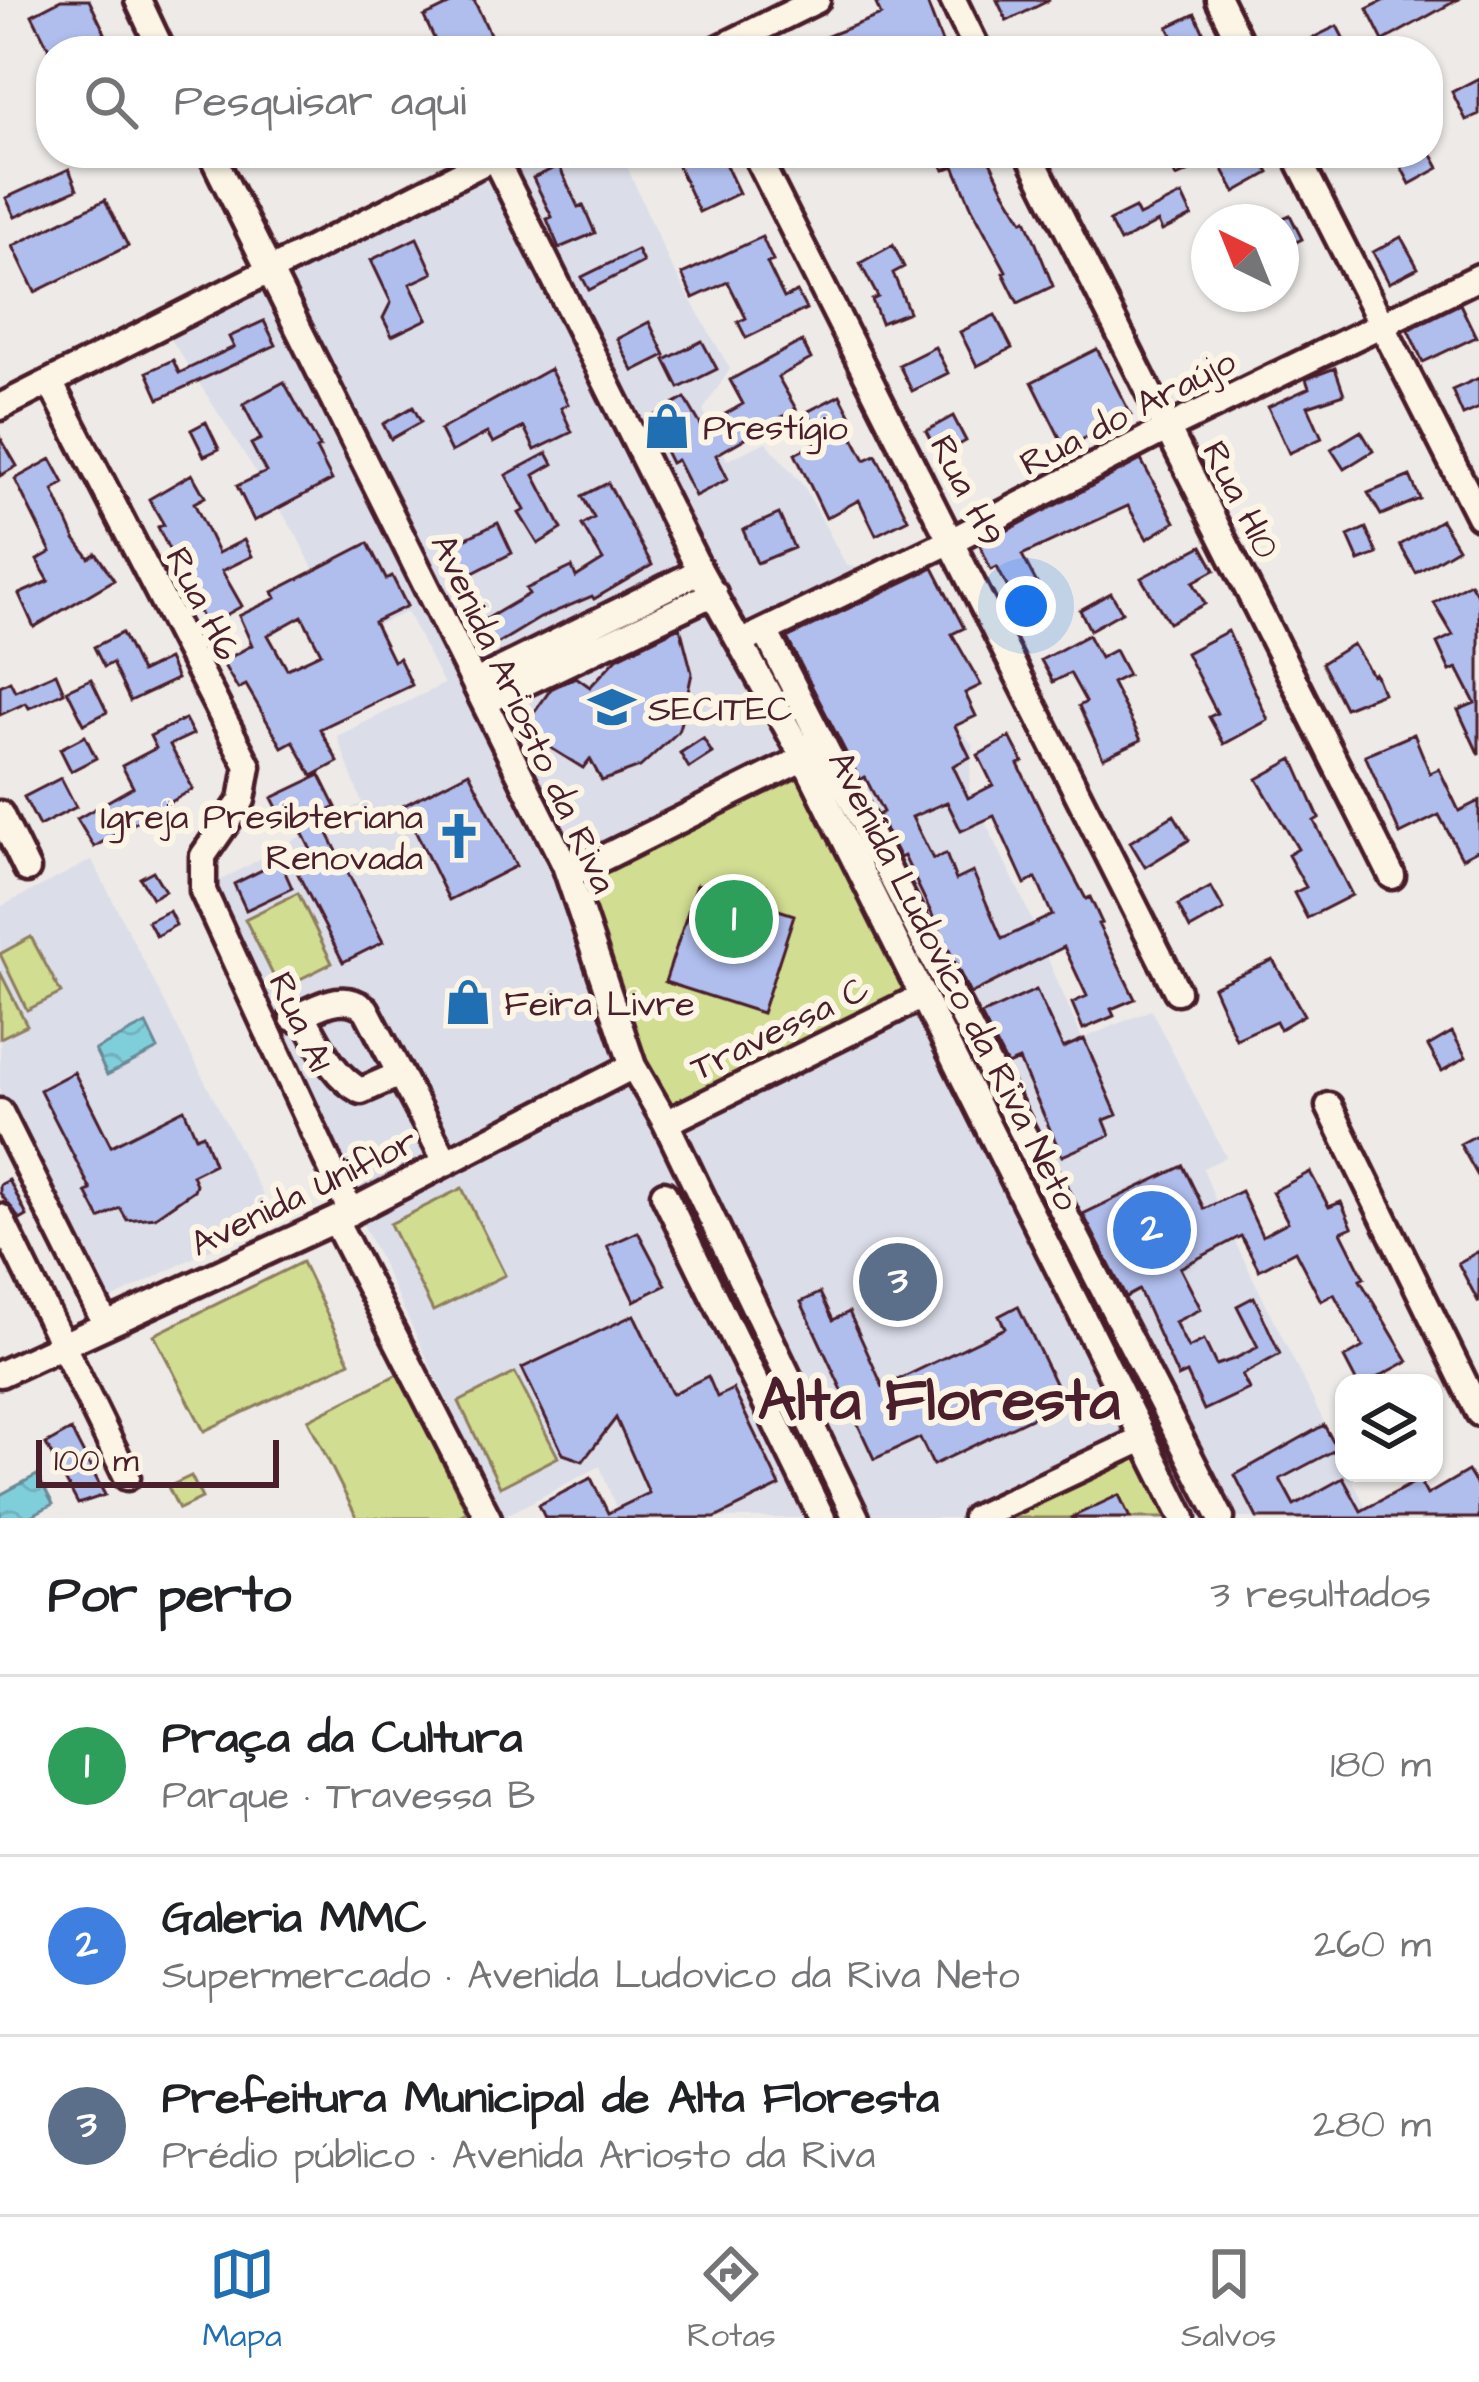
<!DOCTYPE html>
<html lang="pt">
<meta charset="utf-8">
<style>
:root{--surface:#fff;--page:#f6f6f6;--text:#202124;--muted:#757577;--line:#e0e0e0;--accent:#1f6fb2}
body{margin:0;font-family:"Architects Daughter",sans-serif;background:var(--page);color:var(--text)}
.controls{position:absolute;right:36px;bottom:36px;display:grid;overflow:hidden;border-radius:24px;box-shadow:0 3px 9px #0004}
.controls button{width:108px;height:108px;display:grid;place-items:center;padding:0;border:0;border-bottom:3px solid var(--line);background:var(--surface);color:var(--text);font:60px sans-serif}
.compass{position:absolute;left:1191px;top:204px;width:108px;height:108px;border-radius:50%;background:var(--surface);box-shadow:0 3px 9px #0004;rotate:317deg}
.scale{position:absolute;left:36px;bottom:30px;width:243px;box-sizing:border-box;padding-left:12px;border:6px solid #4a1f2b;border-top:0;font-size:33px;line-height:42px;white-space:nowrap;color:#4a1f2b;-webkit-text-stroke:9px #fcf5e5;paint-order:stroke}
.you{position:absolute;left:1026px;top:606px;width:42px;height:42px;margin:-30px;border:9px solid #fff;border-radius:50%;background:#1a73e8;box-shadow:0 0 0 18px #1a73e833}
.badge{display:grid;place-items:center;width:78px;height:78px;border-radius:50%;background:var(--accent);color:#fff;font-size:39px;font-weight:700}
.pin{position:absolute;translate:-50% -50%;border:6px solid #fff;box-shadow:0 3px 12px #0006}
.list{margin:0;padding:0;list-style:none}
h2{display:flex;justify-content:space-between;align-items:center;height:156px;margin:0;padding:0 48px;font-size:51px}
h2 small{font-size:39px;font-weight:400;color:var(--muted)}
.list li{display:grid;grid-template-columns:78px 1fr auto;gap:36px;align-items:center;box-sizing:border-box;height:180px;padding:0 48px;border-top:3px solid var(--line)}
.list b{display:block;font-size:45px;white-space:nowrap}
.list p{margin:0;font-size:39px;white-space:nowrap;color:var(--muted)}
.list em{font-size:39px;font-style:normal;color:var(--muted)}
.icon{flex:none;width:66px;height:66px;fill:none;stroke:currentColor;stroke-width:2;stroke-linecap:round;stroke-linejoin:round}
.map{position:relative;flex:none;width:1479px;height:1518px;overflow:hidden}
.search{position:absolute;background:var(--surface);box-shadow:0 3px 9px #0004;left:36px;right:36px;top:36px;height:132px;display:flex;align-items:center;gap:30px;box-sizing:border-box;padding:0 42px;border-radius:48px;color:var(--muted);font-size:45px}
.sheet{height:696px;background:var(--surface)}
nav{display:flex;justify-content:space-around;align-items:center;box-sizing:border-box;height:168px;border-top:3px solid var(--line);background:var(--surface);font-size:33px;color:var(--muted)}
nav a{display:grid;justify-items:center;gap:6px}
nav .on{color:var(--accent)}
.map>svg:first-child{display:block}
</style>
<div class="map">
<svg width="1479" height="1518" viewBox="0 0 1479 1518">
<defs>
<pattern id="water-waves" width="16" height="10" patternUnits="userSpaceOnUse" patternTransform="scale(3)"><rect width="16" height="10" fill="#7fcfdb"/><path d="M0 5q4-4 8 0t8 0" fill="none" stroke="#6fb1bc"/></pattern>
</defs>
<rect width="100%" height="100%" fill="#edeae7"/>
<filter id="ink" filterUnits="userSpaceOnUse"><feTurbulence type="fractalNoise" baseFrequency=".00833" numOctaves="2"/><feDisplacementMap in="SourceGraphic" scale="24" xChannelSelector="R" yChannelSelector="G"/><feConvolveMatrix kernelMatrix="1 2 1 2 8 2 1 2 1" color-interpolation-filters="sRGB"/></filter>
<g filter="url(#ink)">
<path fill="#dbdde9" d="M530,153H621L669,262L730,369L703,410L727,460L766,442L805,488L846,565L890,578L922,648L942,737L959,730L973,745L969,789L1020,893L1082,1039L1151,1010L1226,1157L1203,1168L1217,1205L1344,1463V1473H1349L1371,1518H620L600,1466L503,1517L342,1180L214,884L362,803L337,736L444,684L407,612L347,637L297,536L169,336Z
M92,860L274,1217L84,1313L0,1137V907Z"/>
<path fill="#d1dd91" stroke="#8e7e5e" stroke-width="3" d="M797,773L914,989L671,1114L626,1018L581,882Z
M298,893L332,963L280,989L245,919Z
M31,937L61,993L27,1010L0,954Z
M0,972L27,1025L0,1038Z
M462,1188L505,1275L433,1311L390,1224Z
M302,1262L350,1362L204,1431L154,1335Z
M515,1373L558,1457L500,1487L459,1402Z
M398,1374L467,1512L455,1518H357L308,1420Z
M1140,1447L1174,1518H990Z
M191,1476L202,1498L179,1509L168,1487Z"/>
<path fill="url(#water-waves)" stroke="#6a8995" stroke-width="3" d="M146,1024L158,1049L107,1075L95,1050Z
M37,1475L53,1504L27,1518H0V1495Z"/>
<path fill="#b0beee" stroke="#4a1f2b" stroke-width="3" fill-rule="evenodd" d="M61,0H89L105,33L68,51H50L32,15Z
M459,0H474L498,51H440L424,17Z
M884,0H926L943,45L929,51H790L881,15L876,4Z
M997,0H1050L1007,21Z
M1385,0H1457L1383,41L1367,9Z
M1195,14L1208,42L1180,51L1168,27Z
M1337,26L1350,51H1286Z
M1479,78V114L1466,120L1452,92Z
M672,153H720L739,193L699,212Z
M936,153H986L1004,190L1023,221L1026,219L1053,286L1018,303L1003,273L1006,271L972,208L954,166L944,170Z
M1166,153H1184L1192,170L1176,177Z
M1240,153H1258L1269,173L1235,192L1220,164Z
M1416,153H1431L1439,168L1410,184L1399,163Z
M559,166L578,207L583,205L595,233L559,248L547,219L552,217L533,178Z
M69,169L77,189L15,217L6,198Z
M1182,195L1192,216L1162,231L1158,222L1120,242L1109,221L1135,208L1139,216Z
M105,200L128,246L35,292L13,246Z
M1290,215L1302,239L1281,249V219Z
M762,237L773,261L767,263L784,298L797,292L806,309L746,338L738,322L746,318L728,282L693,298L682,274Z
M1401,237L1418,268L1389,283L1373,252Z
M417,238L433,273L410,284L427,319L392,336L383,318L391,302L371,260Z
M893,245L904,267L893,273L909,312L881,323L872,300L878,297L860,263Z
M637,250L643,262L589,290L582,277Z
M1460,304L1476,337L1423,362L1408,330Z
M995,315L1012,348L977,366L960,332Z
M264,321L276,345L159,399L147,372L173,360L179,373L234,347L229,337Z
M649,322L665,355L633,371L617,339Z
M702,341L717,369L679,388L665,360Z
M802,341L811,359L778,377L796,409L716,455L728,479L695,496L677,460L671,463L662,445L667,442L652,417L685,398L702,427L743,404L730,380Z
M935,347L948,373L912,391L899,365Z
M1097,349L1131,415L1065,448L1032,382Z
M1335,368L1344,394L1308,406L1322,438L1289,453L1268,407L1309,388L1306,379Z
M550,369L568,404L561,408L572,432L535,450L524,427L493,443L487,433L451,452L440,430Z
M1479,378V408L1463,415L1452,390Z
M284,382L320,447L316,449L332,480L254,521L237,486L266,472L251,444L261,439L243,404Z
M840,395L852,418L845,422L865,460L876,455L908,519L876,535L859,500L826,518L795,454L822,440L807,412Z
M413,407L421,422L391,439L383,424Z
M953,416L966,441L939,456L926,431Z
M206,422L219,449L204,456L191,430Z
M1361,431L1373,451L1344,469L1331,449Z
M0,437L17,466L0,476Z
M547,453L553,464L534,475L562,529L538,544L519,513L525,510L506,475Z
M51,459L64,483L53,490L75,539L89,558L96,553L114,580L34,627L19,594L49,581L37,560L51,552L15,479Z
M1141,460L1175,522L1147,539L1128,506L1022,555L1040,589L1015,602L997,567L991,570L980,545Z
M192,474L205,497L194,503L218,553L244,540L252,556L222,571L242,606L206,626L158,527L164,525L149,499Z
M1410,476L1420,499L1381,515L1368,493Z
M608,483L652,565L594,599L592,596L540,618L492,647L478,624L529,594L526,589L572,567L576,577L603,560L582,525L594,518L582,496Z
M779,514L794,548L757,563L743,530Z
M1441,520L1458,548L1416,573L1400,545Z
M498,523L512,553L459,580L444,549Z
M1366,528L1377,554L1359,561L1348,536Z
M368,543L386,579L392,576L407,606L374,622L393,661L399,658L412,685L320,729L338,762L312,776L293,741L282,747L246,685L238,689L222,662L252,645L239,616L276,598L273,592ZM302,616L321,653L287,669L268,635Z
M1202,546L1215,570L1193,582L1205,604L1169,623L1141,578Z
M933,568L964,628L952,634L981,685L965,693L976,716L955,726L970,757L953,766L968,798L993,785L978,755L1010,737L1023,762L1018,764L1052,835L1086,899L1090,897L1102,923L1098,924L1135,999L1111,1009L1114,1016L1083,1029L1072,1003L1087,996L1064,947L970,994L904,856L900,858L878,815L883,812L865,777L860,780L787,638ZM947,802L961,831L994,816L1025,884L1036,878L1052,915L1002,939L973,872L956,880L946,854L933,859L912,817Z
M1470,583L1479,598V755L1458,710L1475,703L1457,668L1450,671L1437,643L1453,635L1434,603Z
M1111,593L1122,612L1090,630L1080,610Z
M680,627L692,673L683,715L678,732L640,767L602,781L590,759L583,768L522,730L551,689L576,677L590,687L617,658Z
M1228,631L1268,720L1224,744L1209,717L1217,713L1186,653Z
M122,633L141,672L168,659L177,679L130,701L112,663L104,667L94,647Z
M1088,635L1100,658L1115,650L1128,675L1112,683L1141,740L1103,758L1079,706L1086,702L1070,673L1053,682L1041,660Z
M1353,644L1372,675L1375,673L1383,693L1345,708L1322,663Z
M56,673L64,692L29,708L26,703L0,715V686L10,681L15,691Z
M91,679L107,712L84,724L67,690Z
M185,719L193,734L170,745L193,789L94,847L77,819L133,787L122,766L156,748L150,736Z
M1414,734L1430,773L1439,769L1459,811L1479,801V849L1462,858L1439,815L1400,834L1365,755Z
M85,736L96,758L71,771L60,749Z
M703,738L712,753L689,768L680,753Z
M1293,759L1319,818L1314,821L1352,895L1307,918L1294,893L1306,887L1288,855L1298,849L1257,779Z
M469,772L516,866L449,900L403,806Z
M320,775L336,807L319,816L383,942L343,962L298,874L318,864L299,826L289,831L272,798Z
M61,778L76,807L39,826L24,797Z
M1174,815L1189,840L1145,867L1130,842Z
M280,861L292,888L246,910L234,884Z
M153,871L165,891L152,898L140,878Z
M735,876L766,885L760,904L794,915L762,1013L665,982L697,884L730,894Z
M1211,887L1224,910L1190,929L1178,905Z
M169,911L176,925L156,936L148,921Z
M1273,960L1304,1015L1280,1029L1276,1021L1236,1039L1213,987Z
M1036,990L1063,1048L1084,1039L1117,1115L1104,1120L1110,1135L1062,1156L1019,1060L1007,1065L981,1015Z
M1452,1032L1466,1057L1442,1071L1428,1046Z
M74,1072L111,1146L184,1109L196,1137L203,1134L214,1164L192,1175L196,1184L194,1190L155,1217L127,1220L120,1208L100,1219L86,1192L91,1190L40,1090Z
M1479,1134V1178L1460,1144Z
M1183,1166L1204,1209L1241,1191L1262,1236L1288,1222L1272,1192L1310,1172L1329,1207L1341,1202L1352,1227L1341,1232L1364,1278L1360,1280L1408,1361L1367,1383H1357L1344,1358L1363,1347L1334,1294L1321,1301L1295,1251L1259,1270L1241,1236L1180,1268L1201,1309L1175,1322L1188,1348L1204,1340L1216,1365L1234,1359L1258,1347L1237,1306L1254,1297L1280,1354L1242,1375L1249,1389L1204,1410L1187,1373L1178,1377L1139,1290L1126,1297L1083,1214Z
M9,1180L27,1216L20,1220L0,1193V1185Z
M638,1232L666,1285L634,1301L607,1246Z
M1479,1251V1303L1458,1263Z
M820,1293L833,1320L849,1312L883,1387L1005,1328L999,1316L1018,1306L1064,1402L933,1465L920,1438L874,1459L801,1302Z
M634,1315L672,1394L708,1376L717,1397L733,1389L780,1486L715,1518H545L539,1505L591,1478L608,1513L649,1493L616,1418L583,1461L563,1454L522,1368Z
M1324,1425L1337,1449L1280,1479L1294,1505L1343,1478L1361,1511L1419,1480L1427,1495L1468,1471L1479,1489V1518H1257L1235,1475Z
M71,1430L105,1495L78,1504L46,1444Z
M1119,1495L1130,1518H1070Z"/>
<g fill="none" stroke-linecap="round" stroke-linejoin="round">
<defs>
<path id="minor" d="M138,0L162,51
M953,0L978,51
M1219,0L1244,51
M714,51L817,0
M211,153L565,865L633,1066L666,1123L856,1518
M755,153L1177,991
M1029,153L1392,876
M1295,153L1479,516
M494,157L700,571L804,758L1183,1518
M50,382L248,766L242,800L203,856V891L351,1212
M0,407L502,153
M765,631L1221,1518
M750,638L953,540L1166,429L1479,277
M476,682L700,571
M485,702L714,593
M0,814L27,869
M569,875L804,758
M302,1014C319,1043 331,1075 361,1091L400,1074
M293,1018C318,1008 342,990 366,1009L446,1162
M1329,1106L1479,1413
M0,1112L106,1325
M666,1123L923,996
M664,1194L822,1518
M0,1217L127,1477
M335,1220L488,1518
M0,1374L335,1220L633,1066
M975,1518L1143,1439"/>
</defs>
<use href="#minor" stroke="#4a1f2b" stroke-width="33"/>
<use href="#minor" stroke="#fcf5e5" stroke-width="24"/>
</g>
</g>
<defs>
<symbol id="shop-bare" viewBox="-9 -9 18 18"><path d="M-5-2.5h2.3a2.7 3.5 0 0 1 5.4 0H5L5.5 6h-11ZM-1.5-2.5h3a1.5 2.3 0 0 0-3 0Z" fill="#1f6fb2" stroke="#fcf5e5" stroke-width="2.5" paint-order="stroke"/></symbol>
<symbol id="university-bare" viewBox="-9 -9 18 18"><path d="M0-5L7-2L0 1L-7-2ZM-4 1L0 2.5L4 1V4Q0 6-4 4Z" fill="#1f6fb2" stroke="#fcf5e5" stroke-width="2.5" paint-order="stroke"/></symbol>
<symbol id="church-bare" viewBox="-9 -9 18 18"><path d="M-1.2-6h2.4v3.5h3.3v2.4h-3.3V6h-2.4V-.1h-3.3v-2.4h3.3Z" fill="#1f6fb2" stroke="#fcf5e5" stroke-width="2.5" paint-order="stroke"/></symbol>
</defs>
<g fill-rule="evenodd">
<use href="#shop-bare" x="634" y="393" width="66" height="66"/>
<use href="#university-bare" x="579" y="674" width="66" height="66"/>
<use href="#church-bare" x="426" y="803" width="66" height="66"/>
<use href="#shop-bare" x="435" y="969" width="66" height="66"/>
</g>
<g text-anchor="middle" stroke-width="12" stroke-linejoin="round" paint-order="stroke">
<g font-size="36" fill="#4a1f2b" stroke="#fcf5e5">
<text transform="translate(1127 411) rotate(-27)" y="13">Rua do Araújo</text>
<text transform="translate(968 490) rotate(63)" y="13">Rua H9</text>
<text transform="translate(1242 499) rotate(63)" y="13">Rua H10</text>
<text transform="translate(204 603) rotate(63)" y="13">Rua H6</text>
<text transform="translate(525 713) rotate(65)" y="13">Avenida Ariosto da Riva</text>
<text transform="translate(955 980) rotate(63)" y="13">Avenida Ludovico da Riva Neto</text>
<text transform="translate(302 1021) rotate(65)" y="13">Rua A1</text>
<text transform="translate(779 1027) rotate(-26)" y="13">Travessa C</text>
<text transform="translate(303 1191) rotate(-26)" y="13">Avenida Uniflor</text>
</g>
<g font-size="36" fill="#4a1f2b" stroke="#fcf5e5" text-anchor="start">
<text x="703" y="439">Prestígio</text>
<text x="648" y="720">SECITEC</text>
<text x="423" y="828" text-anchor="end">Igreja Presibteriana<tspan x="423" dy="41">Renovada</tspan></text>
<text x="504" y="1015">Feira Livre</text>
</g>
<g font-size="60" font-weight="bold" fill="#4a1f2b" stroke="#fcf5e5">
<text x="939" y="1419">Alta Floresta</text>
</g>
</g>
</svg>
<div class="controls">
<button><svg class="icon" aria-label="layers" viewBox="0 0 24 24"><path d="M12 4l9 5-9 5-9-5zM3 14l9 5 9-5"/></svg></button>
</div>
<svg class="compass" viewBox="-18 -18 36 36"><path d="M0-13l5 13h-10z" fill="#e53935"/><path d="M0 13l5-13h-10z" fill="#757577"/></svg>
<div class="scale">100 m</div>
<div class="you"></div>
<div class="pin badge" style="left:734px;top:919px;background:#2e9e5b">1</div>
<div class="pin badge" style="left:1152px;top:1230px;background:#3f7fe0">2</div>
<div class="pin badge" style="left:898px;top:1282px;background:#5c6f8a">3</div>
<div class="search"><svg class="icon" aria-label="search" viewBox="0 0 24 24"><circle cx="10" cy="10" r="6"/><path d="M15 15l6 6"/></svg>Pesquisar aqui</div>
</div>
<section class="sheet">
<h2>Por perto<small>3 resultados</small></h2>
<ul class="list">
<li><span class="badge" style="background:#2e9e5b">1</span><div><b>Praça da Cultura</b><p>Parque · Travessa B</p></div><em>180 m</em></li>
<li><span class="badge" style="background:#3f7fe0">2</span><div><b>Galeria MMC</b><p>Supermercado · Avenida Ludovico da Riva Neto</p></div><em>260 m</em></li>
<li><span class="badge" style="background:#5c6f8a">3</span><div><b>Prefeitura Municipal de Alta Floresta</b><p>Prédio público · Avenida Ariosto da Riva</p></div><em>280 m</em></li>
</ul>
</section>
<nav>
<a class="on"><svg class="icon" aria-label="map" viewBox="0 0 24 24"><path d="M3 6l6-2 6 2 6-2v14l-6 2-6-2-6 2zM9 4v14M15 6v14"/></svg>Mapa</a>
<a><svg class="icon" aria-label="directions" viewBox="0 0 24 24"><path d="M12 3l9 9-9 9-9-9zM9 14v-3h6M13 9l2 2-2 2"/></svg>Rotas</a>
<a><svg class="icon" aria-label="saved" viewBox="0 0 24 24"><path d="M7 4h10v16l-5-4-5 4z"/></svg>Salvos</a>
</nav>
